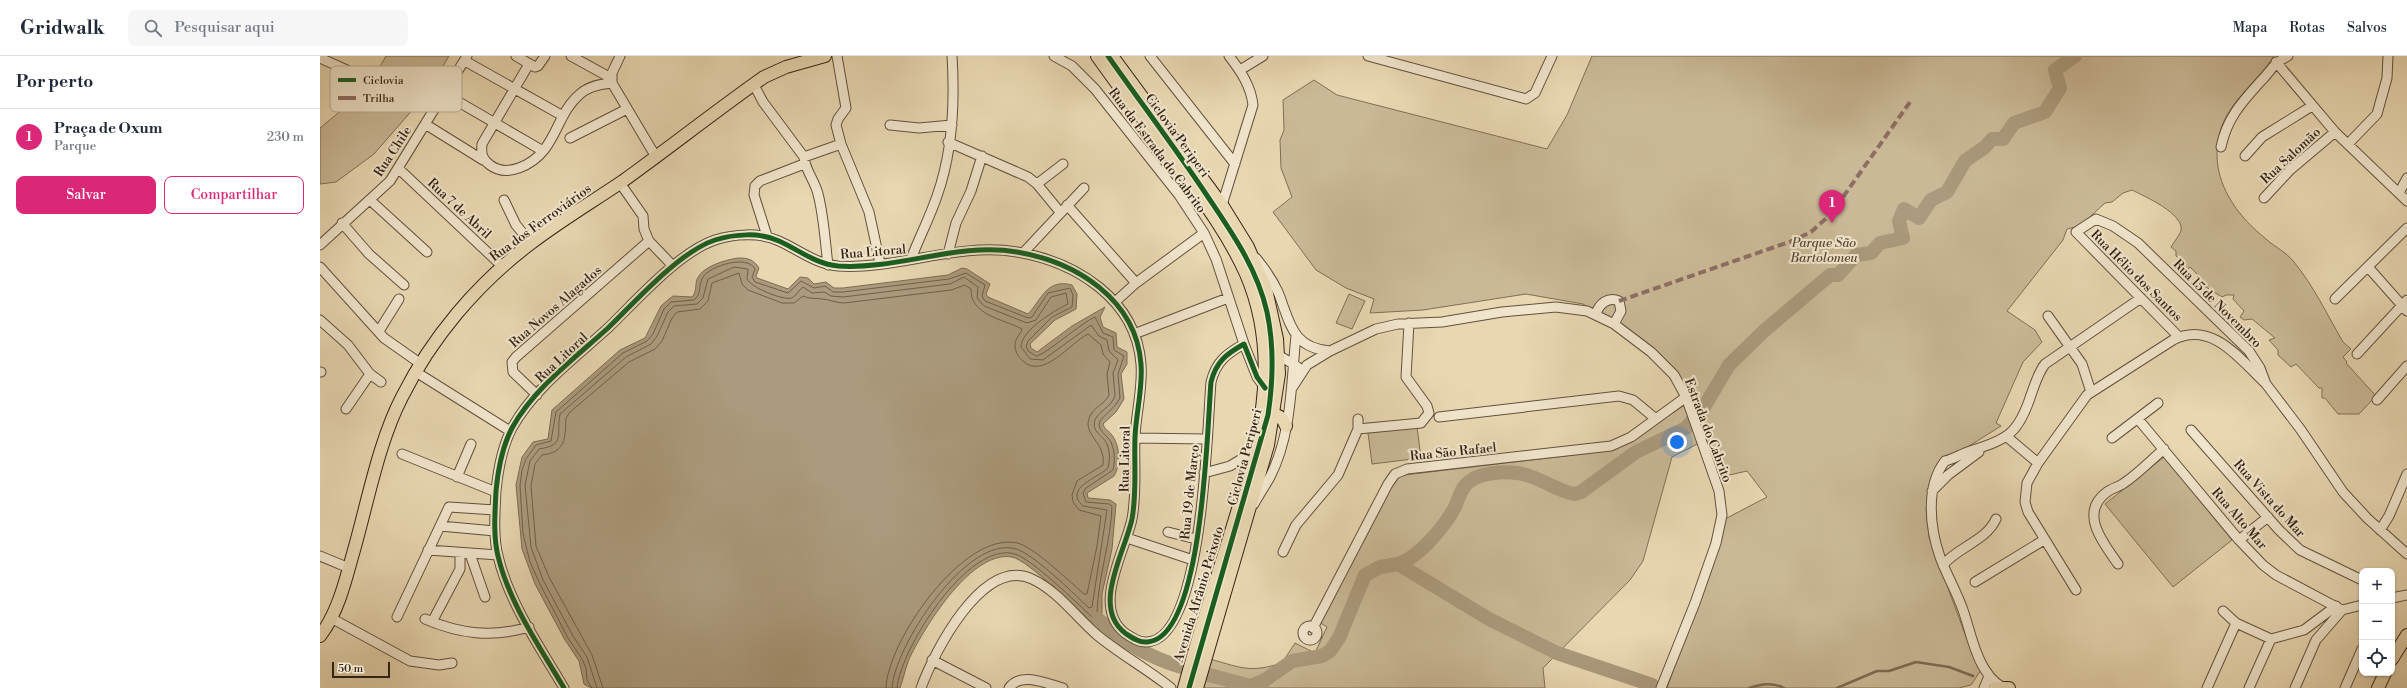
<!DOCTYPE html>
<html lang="pt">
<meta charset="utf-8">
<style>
:root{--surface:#fff;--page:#f6f6f7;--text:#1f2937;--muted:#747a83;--line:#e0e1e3;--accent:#db2777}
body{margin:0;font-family:"Libre Bodoni",serif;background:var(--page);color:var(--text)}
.controls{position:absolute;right:12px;bottom:12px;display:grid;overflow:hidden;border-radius:8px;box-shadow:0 1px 3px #0004}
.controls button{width:36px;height:36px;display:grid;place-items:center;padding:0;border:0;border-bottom:1px solid var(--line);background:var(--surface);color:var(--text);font:20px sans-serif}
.scale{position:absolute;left:12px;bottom:10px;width:58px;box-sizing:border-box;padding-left:4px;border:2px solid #362417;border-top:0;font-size:11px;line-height:14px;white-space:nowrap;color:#362417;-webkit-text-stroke:3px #f0e5cc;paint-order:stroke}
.you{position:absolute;left:1357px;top:386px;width:14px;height:14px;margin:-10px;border:3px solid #fff;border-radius:50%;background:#1a73e8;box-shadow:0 0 0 6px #1a73e833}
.badge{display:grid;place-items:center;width:26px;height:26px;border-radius:50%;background:var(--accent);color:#fff;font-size:13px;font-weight:700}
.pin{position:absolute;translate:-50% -33px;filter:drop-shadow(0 1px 2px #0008)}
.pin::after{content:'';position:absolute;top:21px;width:14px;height:12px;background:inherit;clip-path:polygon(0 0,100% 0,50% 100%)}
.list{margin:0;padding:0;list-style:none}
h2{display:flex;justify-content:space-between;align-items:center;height:52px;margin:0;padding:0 16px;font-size:17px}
h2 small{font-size:13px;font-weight:400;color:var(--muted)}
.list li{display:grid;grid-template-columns:26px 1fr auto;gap:12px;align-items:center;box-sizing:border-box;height:56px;padding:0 16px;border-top:1px solid var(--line)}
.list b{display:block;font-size:15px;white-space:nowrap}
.list p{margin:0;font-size:13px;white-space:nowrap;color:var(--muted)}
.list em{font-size:13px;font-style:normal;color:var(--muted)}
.actions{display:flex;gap:8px;padding:12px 16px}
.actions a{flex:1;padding:9px 0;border:1px solid var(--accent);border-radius:8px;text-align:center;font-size:14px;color:var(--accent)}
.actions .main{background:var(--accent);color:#fff}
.icon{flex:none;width:22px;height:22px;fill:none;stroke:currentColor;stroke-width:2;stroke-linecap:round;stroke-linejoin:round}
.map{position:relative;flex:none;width:2087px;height:632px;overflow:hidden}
header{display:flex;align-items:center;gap:24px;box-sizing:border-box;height:56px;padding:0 20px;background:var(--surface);border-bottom:1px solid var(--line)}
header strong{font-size:19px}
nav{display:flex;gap:22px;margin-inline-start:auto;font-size:14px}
.search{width:280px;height:36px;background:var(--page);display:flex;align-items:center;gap:10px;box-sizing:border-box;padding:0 14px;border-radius:8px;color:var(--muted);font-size:15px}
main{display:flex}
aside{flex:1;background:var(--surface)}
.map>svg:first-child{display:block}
</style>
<header>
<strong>Gridwalk</strong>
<div class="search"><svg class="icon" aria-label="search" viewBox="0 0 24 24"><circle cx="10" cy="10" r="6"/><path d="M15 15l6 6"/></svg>Pesquisar aqui</div>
<nav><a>Mapa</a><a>Rotas</a><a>Salvos</a></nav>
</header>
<main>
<aside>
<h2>Por perto<small></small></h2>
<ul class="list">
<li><span class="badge">1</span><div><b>Praça de Oxum</b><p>Parque</p></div><em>230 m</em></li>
</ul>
<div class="actions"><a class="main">Salvar</a><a>Compartilhar</a></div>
</aside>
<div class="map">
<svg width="2087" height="632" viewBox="0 0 2087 632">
<rect width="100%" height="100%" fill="#e8d7b1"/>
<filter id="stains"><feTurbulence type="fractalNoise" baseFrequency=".005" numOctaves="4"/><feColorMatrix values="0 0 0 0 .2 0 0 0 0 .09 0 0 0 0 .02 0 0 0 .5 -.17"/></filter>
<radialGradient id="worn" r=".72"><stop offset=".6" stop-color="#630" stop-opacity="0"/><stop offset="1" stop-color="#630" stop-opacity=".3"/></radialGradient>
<path fill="#cab997" stroke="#806e57" d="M66,0H129L108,36L54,98L16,126L0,128V72L46,34Z
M1272,0H1954C1939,23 1913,43 1903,67C1885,114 1910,154 1946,183C1955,191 1966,196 1974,206C1993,229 2008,260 2023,286L2031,293L2023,301L2027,306L2026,307L2056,340L2039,358H2018L2005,342H2002V332H1999L1976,308L1971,311L1958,299V294L1949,284L1955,282L1932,263L1924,264L1920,261L1924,255L1913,243L1914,239H1906L1902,241L1878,226L1877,218L1870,211L1867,214L1862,208L1864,206L1856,200V195L1851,191C1854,186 1859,180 1861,175C1865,158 1824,140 1812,134L1803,137L1792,146L1785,147L1760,170L1747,173L1743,184L1687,255L1715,274L1722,286L1703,306L1676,367L1681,370L1630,402L1612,423L1606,453L1609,481L1651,594L1661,614L1651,629L1639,632H1347L1405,463L1447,441L1427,415L1401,421L1385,384L1352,401L1323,505L1310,524L1223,612L1225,632H881L890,603C922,612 930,617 962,607L975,587L995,597L1007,571L999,566L1071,428L1077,422L1084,419L1287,395L1301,390L1371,345L1366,333L1307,274L1263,248L1206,238L1103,254L1050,257L1054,243L1026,232L996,214L953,156L972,141L961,112L960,84L964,74L963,44L994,24L1017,39L1227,93L1247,59Z
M1029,238L1045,245L1032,273L1016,267Z
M1097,371L1101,402L1052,408L1048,377Z
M1844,401L1912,484L1853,531L1785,448Z"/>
<path fill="#ab9a7d" stroke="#7c6b54" d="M418,202C428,202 433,203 439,212L436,220L437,222L468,233L480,221L488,222L494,228L506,226L514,232H523L628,219L642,212L647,213L670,228L666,238L668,241L708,258C721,245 726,222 752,229L757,238L756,253L735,264L710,288L711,292L717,296L752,270L785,251L780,261L783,271L796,277L797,291L807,296V308L801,318L804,343L796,356L783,368C785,374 788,374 791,378C800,388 801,409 794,420L767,437L768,442L790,444L796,448L792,493L782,538V557L774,569C760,556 708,504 692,501C652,494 607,568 592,597C586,608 584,621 580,632H271L264,628L259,605L245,584L215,528L202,493L196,429L202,401L213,386L228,383L232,354L300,294L325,282L341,250L349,243L353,240L372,241C377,236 375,229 377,223C383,210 405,204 418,202Z"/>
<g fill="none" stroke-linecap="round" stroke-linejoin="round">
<path stroke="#705f4a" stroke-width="1" d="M272,632L267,624L266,612L262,603L248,582L219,526L210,506L203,478L200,429L202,414L206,403L216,389L231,385L236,356L303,297L327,285L333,278L344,253L351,246L374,244C382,238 378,229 383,221C390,210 427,198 435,213L432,221L435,226L468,237L481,225L494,232L505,230L513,236H523L629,223L646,217L665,229L662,240L665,245L708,262L712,261L728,237L750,232L753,239L752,251L732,261L708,285L706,290L708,295L716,300C724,300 761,267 775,261L783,277L793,281L794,294L804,300L798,318L800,342C795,352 782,361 780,365C776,374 788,380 791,386C795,396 795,405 793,414L766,432L763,437L766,446L789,448L792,450C791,486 778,520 777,557L772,561C757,547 712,503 695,498C648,484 580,594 577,632
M277,632L267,601L253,580L223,524L211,491L205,429L210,405L219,393C246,389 236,379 240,358L306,301L331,288L337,280L348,256L354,250L377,248L383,242L388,223L414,211L428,213L427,223C430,231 464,245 472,242C476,240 479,234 483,231L492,237L504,236L511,240L523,241L630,228L644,221L658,231L657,242L664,250L707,267L716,264L731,241L746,237L748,248C734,255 701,274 701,291L710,303L723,304L771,269L779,280L787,284L789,295L798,304L793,317L795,340C791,351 778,356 775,364C771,376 783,379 787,388C790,396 790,404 788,412C778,422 743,432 763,450L787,454L772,551L769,552C754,538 714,498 696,493C647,478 574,591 572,632
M283,632L272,599L229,521L216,490L211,430L215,408L222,399C246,396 245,383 246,362L250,356L309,306L335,293L342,285L352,262L357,256L380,253L388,245L392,227L419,217L422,228L428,234L462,247H474L483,240C490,243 494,242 502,243C508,243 516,247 524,247L631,234L645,229L651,233C650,259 683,263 702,273C701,278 695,282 695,289C695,295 698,301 703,305C723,324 750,287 768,278L781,289L783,298L790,306L787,318L789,339C785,348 774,351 770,360C761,379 786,385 783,409L757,425L752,439L753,446L759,454L781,460L777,490L767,538H764C750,526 713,490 697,487C643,475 567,586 566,632"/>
<path stroke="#7c6b54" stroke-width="2.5" d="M1332,629L1339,630
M1429,632C1442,628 1452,626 1464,632
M1517,632L1557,615H1569L1596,606L1629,611L1653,620"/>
<path stroke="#ab9a7d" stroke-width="14" d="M1078,508C1098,502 1125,470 1135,451C1139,442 1141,431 1150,425C1160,417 1184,415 1197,417C1217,419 1234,434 1254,438L1261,436L1316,396L1366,372L1384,351L1409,309L1444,275L1510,219H1518L1536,199L1551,197L1560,187L1583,182L1579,165L1584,153L1599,162L1611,144L1627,136L1645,105L1665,91L1672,83H1683L1694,67L1725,56L1740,32L1735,14L1755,0
M778,563C823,607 872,614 931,630L945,624L972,605L1002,600L1010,595L1019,582L1045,519L1060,511L1078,508L1169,563L1237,597L1332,629"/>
<defs>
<path id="minor" d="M196,0L215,11L218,10L225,0
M251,0L291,22
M300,0L292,17V27L336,101
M517,0L526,52L518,63L516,69L521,88L549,156L560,207
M734,0L752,10L775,33L859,139L884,177L896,203L924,288
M830,0L915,108
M1048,0L1206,43L1215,37L1232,0
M0,2L27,14L19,32
M145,5L243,60
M1956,6L2015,76L2087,145
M209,8L162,88C161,98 162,103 170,109C187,122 212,109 224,94C238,76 242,53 260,38C269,30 280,28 292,27
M920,14L943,0
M434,29L443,46L484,101C485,114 495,125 498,138C504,161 505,185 508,209
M125,38L223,95
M105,68L163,104
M570,69L599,72L632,69
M250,82L307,53
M628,86L708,121L717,128L740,156
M2028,88L2057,58L2067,22L2068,0
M1901,91C1907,62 1922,46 1941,25C1953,13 1951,9 1968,0
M1925,100L1942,81L1992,50
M484,101L521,88
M79,113L182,210
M300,127L323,160L324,173L329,185L353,210
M717,128L743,108
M2079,137L2087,122
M1944,142L1970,114L2015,76
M50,144L107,196
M184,144L196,169L211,187
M747,149L816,227
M902,149L933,49C931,30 920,14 909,0
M22,167L49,198L84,229
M447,180L434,139L435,130L440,125L484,108
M0,189L70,125L147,0
M703,197L764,132
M628,198L636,167L651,135L662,100
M936,202C945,213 952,223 958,236C970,265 971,292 1010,295
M591,203C599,182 610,161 617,140C633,95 635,47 632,0
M0,211L64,282L101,308
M2048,211L2087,255
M2015,243L2087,172
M795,246L816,227L884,177
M1276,258C1279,248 1288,240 1299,245L1301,255L1294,268
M1728,260L1762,308L1771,336
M0,264L28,289L50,318L61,326
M59,275L79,243
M814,278L908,242
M1859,281L1756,176L1776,163L1793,170L1818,187L1929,295L1940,312L1946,328L1981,374L2023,436L2047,462L2087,498
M945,291L978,311
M2037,298L2087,244
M0,316H1
M96,316L190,375
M972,332L987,309L1010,295L1056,273L1078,268L1122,266L1182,256L1236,251L1267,255L1294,268L1331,296L1354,319L1366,341L1399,435L1402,459L1396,487L1375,547L1341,632
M217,339L193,316L192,306L196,301L329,185
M2057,344L2087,310
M26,353L50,318
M1119,361L1299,340L1313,344L1336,363
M1818,363L1919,484L1943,509L1956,519L2022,554
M1038,373L1101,367L1109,357L1107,350L1086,321L1089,267
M1871,374L1959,474L1980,494L2042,524
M1686,380L1718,407
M815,382L886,383
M1792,382L1838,347
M82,398L176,436
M884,417L910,410L933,396
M137,421L151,388
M1612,435L1628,419L1659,396
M934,448C939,439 945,430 950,421C972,378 971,327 976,280
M120,470L175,475
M2060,474L2069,460L2087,418
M848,476L876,483
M807,482L873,504
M1919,484L1948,461
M108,494L178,499
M963,496L976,469L1018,419L1038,373V363
M150,498L165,541
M0,500L29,512
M1798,508C1784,488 1758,457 1787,436C1792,432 1799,431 1804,427C1818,418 1831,404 1844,393
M1623,509C1638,491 1666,485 1676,463
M1655,526L1724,484
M1756,534L1708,456L1705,446L1707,427L1718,407L1767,339L1853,284C1891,264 1919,302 1944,326
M2072,542L2087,539
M2022,554L2042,549
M1903,555L1916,567L1951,583L1984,574L2016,550
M77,561L129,451L175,454
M11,562L90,605L119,609L132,607
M105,563C140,578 172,582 209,571
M112,566L140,513V497
M983 577a7 7 0 1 1 14 0a7 7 0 1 1-14 0Z
M993,572L1068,428L1075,418L1087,413L1291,390L1311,381L1366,341
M612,604L666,632
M1682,631C1658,617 1652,581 1644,557C1638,538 1627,520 1620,501C1610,472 1605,431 1625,405C1635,403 1642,397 1653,394C1689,383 1699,376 1711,339C1715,328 1718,317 1725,308L1821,242
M244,632C220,591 189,547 178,500C173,480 175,456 176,435C178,414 182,391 192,372C214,332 255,302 288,272C316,245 359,196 395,184C414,178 440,176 459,185C479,194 496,208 518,210C578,214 637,186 697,196C756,206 816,243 821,308C823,332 816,357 815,381C814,408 817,436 812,463C805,496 771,551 805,577C811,581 819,587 827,586C884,583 887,370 891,326C896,306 906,298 924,288L937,321L945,332
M601,632C614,596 663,500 712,523C738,535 756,561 777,579C800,598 827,613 851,632
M689,632C701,615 727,628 743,632
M1664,632L1669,620
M1887,632L1916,567
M1929,632L1951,583
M1975,632L1996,584L2022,554
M2025,632L2042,593"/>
<path id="major" d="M777,0C804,38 832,75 859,112C884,146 909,180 926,218C966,311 934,401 906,492C891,539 877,585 864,632
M792,0L902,149L928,191L946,233L957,283L959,318L948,389L877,632
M948,359C958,357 962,361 966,370
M0,580C17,558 25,527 32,501C47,450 58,387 82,341C112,281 157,228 210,188C240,165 272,146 303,125C350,91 396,55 444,21L466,11L505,0
M2072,603L2087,579
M1675,632H1689
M2058,632L2065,617"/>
</defs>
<use href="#minor" stroke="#62513e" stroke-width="11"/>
<use href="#major" stroke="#362417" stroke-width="14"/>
<use href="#minor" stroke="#f0e5cc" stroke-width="9"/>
<use href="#major" stroke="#e8d7b1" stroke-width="12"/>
<path stroke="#8d6e63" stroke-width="4" stroke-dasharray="8 4" stroke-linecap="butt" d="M1299,245L1472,185L1491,176L1511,158L1590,46"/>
<defs>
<path id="cycleway" d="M788,0C821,47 856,93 888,141C912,177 937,212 947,256C954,289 953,326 948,359L869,632
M244,632C220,591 189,547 178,500C173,480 175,456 176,435C178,414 182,391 192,372C214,332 255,302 288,272C316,245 359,196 395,184C414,178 440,176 459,185C479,194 496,208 518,210C578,214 637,186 697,196C756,206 816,243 821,308C823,332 816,357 815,381C814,408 817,436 812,463C805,496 771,551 805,577C811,581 819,587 827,586C884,583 887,370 891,326C896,306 906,298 924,288L937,321L945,332"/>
</defs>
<use href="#cycleway" stroke="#f0e5cc" stroke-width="8"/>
<use href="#cycleway" stroke="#1b5e20" stroke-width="5"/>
</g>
<g text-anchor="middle" stroke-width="4" stroke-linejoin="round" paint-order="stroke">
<g font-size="13" fill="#362417" stroke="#f0e5cc">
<text transform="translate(858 79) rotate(54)" y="5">Ciclovia Periperi</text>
<text transform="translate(838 94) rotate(53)" y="5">Rua da Estrada do Cabrito</text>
<text transform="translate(72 95) rotate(-57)" y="5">Rua Chile</text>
<text transform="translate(1970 99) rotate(-43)" y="5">Rua Salomão</text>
<text transform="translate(140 152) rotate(43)" y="5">Rua 7 de Abril</text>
<text transform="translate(220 166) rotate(-36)" y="5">Rua dos Ferroviários</text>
<text transform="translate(553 195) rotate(-5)" y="5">Rua Litoral</text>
<text transform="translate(1817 219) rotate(45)" y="5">Rua Hélio dos Santos</text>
<text transform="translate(1898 247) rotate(45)" y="5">Rua 15 de Novembro</text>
<text transform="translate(235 250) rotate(-41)" y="5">Rua Novos Alagados</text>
<text transform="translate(241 301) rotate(-43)" y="5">Rua Litoral</text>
<text transform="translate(1389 374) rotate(69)" y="5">Estrada do Cabrito</text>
<text transform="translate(1133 395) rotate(-6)" y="5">Rua São Rafael</text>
<text transform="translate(924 401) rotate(-75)" y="5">Ciclovia Periperi</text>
<text transform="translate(804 403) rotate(-89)" y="5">Rua Litoral</text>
<text transform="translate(869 436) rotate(-84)" y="5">Rua 19 de Março</text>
<text transform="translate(1950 442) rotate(48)" y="5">Rua Vista do Mar</text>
<text transform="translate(1920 462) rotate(49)" y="5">Rua Alto Mar</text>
<text transform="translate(878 538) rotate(-73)" y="5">Avenida Afrânio Peixoto</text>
</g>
<g font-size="13" font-style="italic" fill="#5b4937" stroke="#f0e5cc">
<text x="1504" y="191">Parque São<tspan x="1504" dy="15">Bartolomeu</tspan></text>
</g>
</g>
<rect x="10" y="10" width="132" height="46" rx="6" fill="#f0e5cc" stroke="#b8ab96" stroke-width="1"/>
<rect x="18" y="22" width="18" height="4" fill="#1b5e20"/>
<rect x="18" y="40" width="18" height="4" fill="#8d6e63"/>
<g font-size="11" fill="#362417">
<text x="43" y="28">Ciclovia</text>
<text x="43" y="46">Trilha</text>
</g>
<rect width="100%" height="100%" filter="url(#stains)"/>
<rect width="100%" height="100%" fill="url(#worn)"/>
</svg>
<div class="controls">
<button>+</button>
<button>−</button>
<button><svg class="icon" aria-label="locate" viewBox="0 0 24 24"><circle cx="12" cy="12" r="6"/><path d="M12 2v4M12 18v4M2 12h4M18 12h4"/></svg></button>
</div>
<div class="scale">50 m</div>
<div class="you"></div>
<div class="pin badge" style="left:1512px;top:167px">1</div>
</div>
</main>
